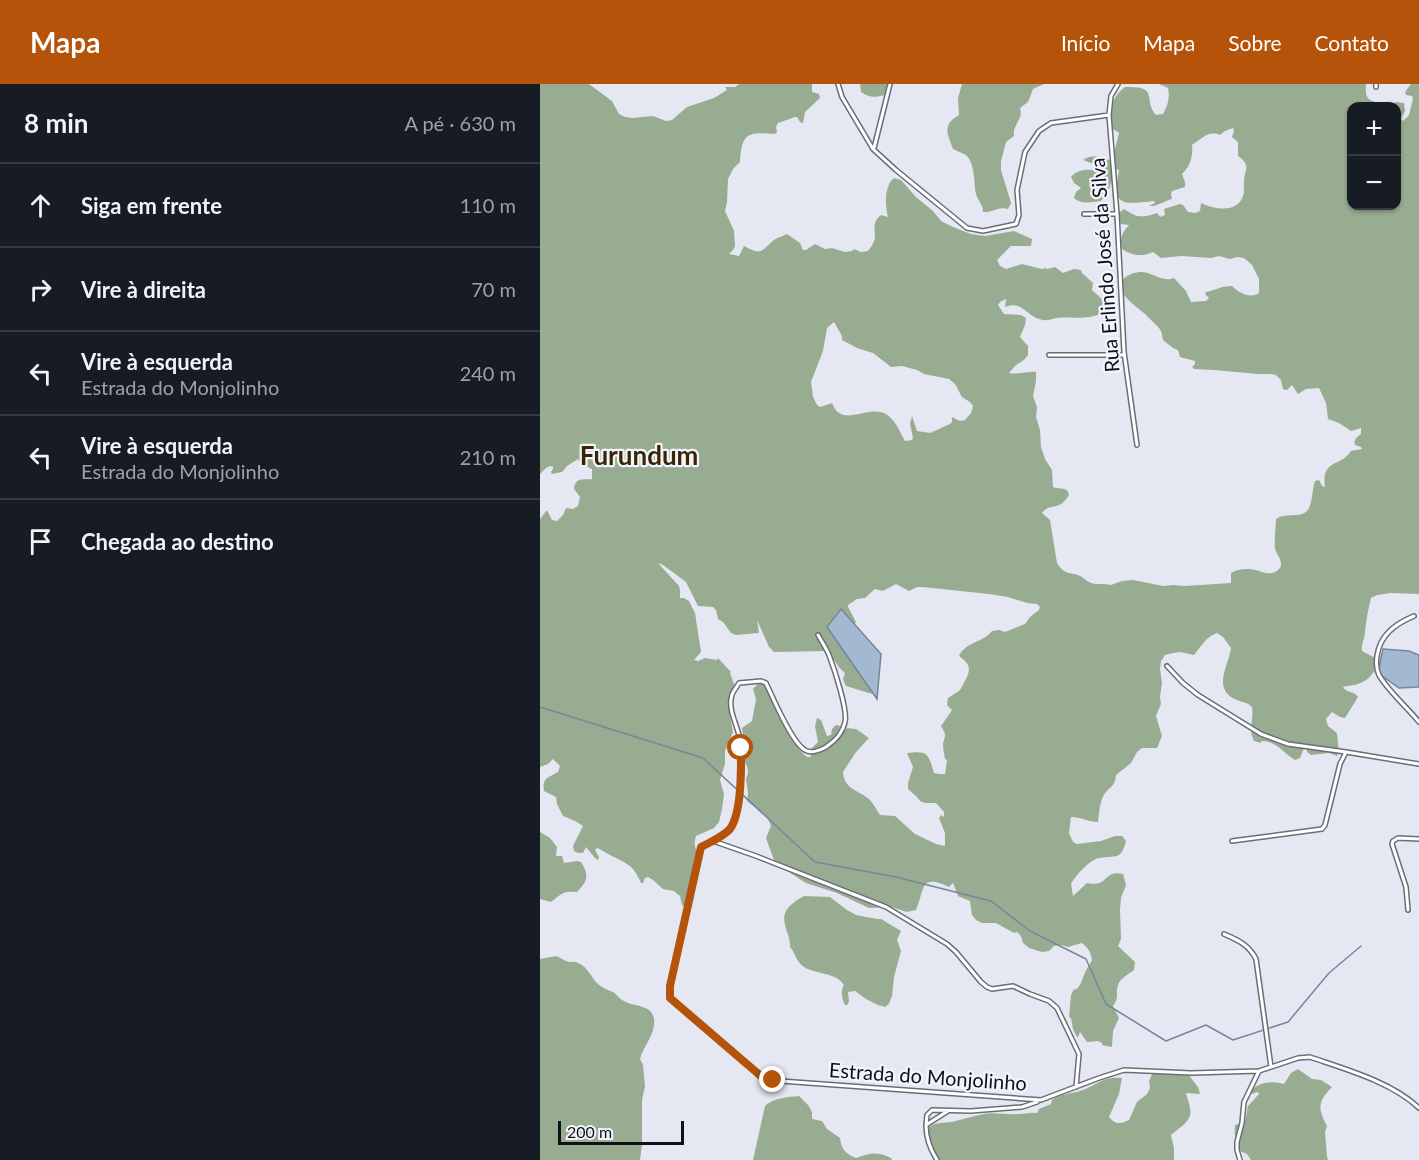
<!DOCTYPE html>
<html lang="pt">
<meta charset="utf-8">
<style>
:root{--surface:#171b24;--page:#20242c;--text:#f1f3f6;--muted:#9ea1a6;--line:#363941;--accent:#b45309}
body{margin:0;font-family:Lato,sans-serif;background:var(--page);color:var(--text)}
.controls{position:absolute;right:18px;top:18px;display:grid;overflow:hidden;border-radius:12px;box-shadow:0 2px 4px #0004}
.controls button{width:54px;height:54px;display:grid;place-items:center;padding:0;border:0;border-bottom:2px solid var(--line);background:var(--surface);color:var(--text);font:30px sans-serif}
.scale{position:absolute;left:18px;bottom:15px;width:126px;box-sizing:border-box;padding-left:6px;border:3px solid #101115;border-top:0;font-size:16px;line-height:21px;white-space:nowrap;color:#101115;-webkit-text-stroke:4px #f3f5fe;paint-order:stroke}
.stop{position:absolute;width:18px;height:18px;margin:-14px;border:4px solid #b45309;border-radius:50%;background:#fff}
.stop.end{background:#b45309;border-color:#fff;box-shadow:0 2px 6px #0008}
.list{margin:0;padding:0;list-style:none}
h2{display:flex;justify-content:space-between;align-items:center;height:78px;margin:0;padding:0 24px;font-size:26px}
h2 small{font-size:20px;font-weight:400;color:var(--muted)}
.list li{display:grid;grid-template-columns:39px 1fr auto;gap:18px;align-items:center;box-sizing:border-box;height:84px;padding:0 24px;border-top:2px solid var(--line)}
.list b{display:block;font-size:22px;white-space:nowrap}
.list p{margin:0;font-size:20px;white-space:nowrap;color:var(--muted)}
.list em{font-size:20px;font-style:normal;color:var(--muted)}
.icon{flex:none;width:33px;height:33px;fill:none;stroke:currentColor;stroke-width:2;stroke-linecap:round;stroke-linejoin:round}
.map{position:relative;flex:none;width:879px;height:1076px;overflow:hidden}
header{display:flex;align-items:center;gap:36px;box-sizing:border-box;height:84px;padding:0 30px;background:var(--accent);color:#fff}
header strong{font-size:28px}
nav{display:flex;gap:33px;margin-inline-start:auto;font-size:21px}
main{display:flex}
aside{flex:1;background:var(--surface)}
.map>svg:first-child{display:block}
</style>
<header>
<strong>Mapa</strong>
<nav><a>Início</a><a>Mapa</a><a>Sobre</a><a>Contato</a></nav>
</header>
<main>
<aside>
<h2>8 min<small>A pé · 630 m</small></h2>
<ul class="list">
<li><svg class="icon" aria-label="ahead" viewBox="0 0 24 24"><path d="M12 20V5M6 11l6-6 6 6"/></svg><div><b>Siga em frente</b></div><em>110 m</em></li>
<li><svg class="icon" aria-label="right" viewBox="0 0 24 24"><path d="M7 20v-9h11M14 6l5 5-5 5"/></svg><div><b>Vire à direita</b></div><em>70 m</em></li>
<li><svg class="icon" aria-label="left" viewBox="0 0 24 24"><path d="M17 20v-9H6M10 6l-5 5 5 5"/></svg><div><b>Vire à esquerda</b><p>Estrada do Monjolinho</p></div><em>240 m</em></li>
<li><svg class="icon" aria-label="left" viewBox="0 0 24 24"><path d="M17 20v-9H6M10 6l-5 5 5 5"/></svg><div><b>Vire à esquerda</b><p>Estrada do Monjolinho</p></div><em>210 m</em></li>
<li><svg class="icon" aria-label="arrive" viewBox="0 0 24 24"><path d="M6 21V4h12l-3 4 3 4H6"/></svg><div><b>Chegada ao destino</b></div></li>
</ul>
</aside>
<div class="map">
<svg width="879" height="1076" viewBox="0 0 879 1076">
<rect width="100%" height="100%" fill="#e5e8f3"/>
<path fill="#98ac92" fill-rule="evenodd" d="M0,0H49L72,17L79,30L85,33L92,34L113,32L126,37L132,36L147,23L174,14L187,6L185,3H195L199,0H272V8L279,10L280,14L265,28L263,39L260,38L257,33H255L238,39L236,43L237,48L235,50C207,48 202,49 200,78L193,85L188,95L187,118L185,127L194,147L195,162L193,166L189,170L199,172L204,162C222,172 221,167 234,156C238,153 244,152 247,150L260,159L263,166H266L275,160L285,165L292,164L305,168L312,167L314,165L321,168L328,167C331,163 334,159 335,154C335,145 332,138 341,131L348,133C345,122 344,102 354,94L361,96L376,113L393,127L401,137L413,143L431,150L445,152L474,147L492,155L491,162H471L457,176L460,182L466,185L482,180L502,185L506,184L507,185L515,183L523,189L534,185L541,186L542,189L553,199L552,206L565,218L562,224L564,227L563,229C543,237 535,232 516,234C511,235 508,237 503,236C485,233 484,216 465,223L466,215L460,218L458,221L464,230L481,231L486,234L485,241L480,253L488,262V271L484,276L476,281L469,289C478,291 488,287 496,288V297L493,312L497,323L496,333L500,346L501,363L505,375L512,386L513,403C519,406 528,402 529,411C526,415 524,419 519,421C512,424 507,422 502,429L510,436L517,479C524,490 527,488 538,491C543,493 546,497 551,499C558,501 564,499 571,501L582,497L593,496L623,502L633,501L645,502L691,499V489C697,485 708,484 715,486C722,487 730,493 738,486C746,479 736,471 735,464C734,463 736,438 736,435C748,427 766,437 770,421C773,413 772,405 775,397L779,396L782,402L785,403C781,375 801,383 811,367L822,365L821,363L815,361C813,356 817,353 821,350V344L811,347L799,339L788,335L786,319L779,304L766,305L758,310L752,301L747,306L743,305L741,296L736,291L731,290H718L674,286L654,285L652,283L655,280V277L640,273L638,266L633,264L623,256C622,251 622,247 618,243C614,239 609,234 605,230C596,222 566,203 589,191C609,181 618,200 634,194L646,207L651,218L666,217L669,214L665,210L666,208C676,206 681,202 692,202C699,209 710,215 719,209V195L712,181L704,174L697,173L690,175L679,172L671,174L641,172L621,174L613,168C603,173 592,172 582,165C580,154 581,150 589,141L581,140L576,131L584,125C597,134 602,134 617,129L620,133L625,131L624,125L640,120L643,121L648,128L655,129L660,127L661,119C673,125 697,130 703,112C705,107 703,103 704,98C704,85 712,82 698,72V58L692,53L694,47L693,44L685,47L680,51C669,46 661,55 652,61C653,71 651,82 642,90L645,98V103L632,107L631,110L632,115C624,117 617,123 609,122L615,119L614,117C584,120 571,124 579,87L578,85L575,86L569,105L561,117C552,118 541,121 534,114L536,108L541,104L534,99L531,93C539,83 553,86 565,87C559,81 551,79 543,76C552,70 559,73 569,76L573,73L579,49L570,43C568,27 572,13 585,3C621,2 602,15 616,31L623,30C628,21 630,14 628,4L619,0H826C824,20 833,16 848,22L856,18L864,19L865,27L861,35L863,37L869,31L873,15L872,12L866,11L865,8L871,0H879V510L851,509L837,511L831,514C828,526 826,537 825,548C825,555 821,559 822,567L839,576C835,588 830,596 818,600C814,602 808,601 803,603C806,609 815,607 818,613L805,634L800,633L792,628L786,635L788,642L797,649L799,668L797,672L789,669L771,671L767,668V663L763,666L760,674L755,676C743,669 737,657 721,657V659L714,657C708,646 714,634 712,623C706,617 698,618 691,613C674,601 689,580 691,564L683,553L677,549C666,553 661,562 654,571L640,568L633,569L625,571L621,577L620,585L622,599L620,613L621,620L616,632L622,652L617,664H602L597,668L591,679L576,691C575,702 572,701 566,708C560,714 559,730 558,738C549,738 540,733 531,733L529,749L533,758L537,760L561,757L575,752H582L586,757C581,777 575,771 560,774C550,775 535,792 531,800L533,812L547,799C569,804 563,785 583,790L586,801L581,814L580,826L581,855L578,862L595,878L594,886C589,890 580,894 578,901C575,910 580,912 573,922L579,934L573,947L572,963L562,961V959L558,957L547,958L540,948L538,953H537L533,945L531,934L529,933L531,911L534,905L535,906C542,901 541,897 545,889C546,885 550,881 552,876C551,868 548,864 542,859L528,863L521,861L514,862L509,867L502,868L489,864L483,859L481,852L477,848L474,849L456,839H442L436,836L432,831L430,817L418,812L413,799L409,803C379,789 385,806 376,826L367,828L351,823L329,824L297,809L266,799L238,781L234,776L226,754L231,742L228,735L224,730L207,717L208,709L206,695L208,689L207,682L204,677L205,668L202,644L212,637L216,615L213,605L221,597H225C230,602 230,608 233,614C240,632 252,660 267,673H271L270,666L278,658L275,642L277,634L281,636L287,652L291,651L292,645L296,641L300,642L304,647L307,644L316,645L329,654L316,668L303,688C304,705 318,706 329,715C333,719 337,726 340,731L355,732L375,750L396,760L405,762V749L399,734L401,731L404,733V728L396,719H385L380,717L377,713L368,705V699L373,683L367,669C387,667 388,668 394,689L399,690H405L407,676L405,675C404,670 403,664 403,660C405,650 407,652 401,642L412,626L407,621L408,614C412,611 417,609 420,606C422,603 423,600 425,597C431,585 431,581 419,572C426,557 443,559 452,547L459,546L465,548L485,540L490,533L499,526L500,523L497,520L487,519L468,513L449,510L383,503H377L369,507L356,500L343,507L335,505L325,514L317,515L308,521V523L316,538L313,542L301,529L298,528L296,530L292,537L330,604L332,610L306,602L303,595L305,589C296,582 294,573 286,567L234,568L229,563L217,536L219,549L196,551L191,549L183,538L178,535L176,526L173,523L158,522L146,498L123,481L118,479L139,502L140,506V514H144L149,517L155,529L161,568L154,576L158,577L165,574L177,576L178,574L191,588L190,589L194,600L190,632L193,648L185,667V680L180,696L184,710L182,725L179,738L174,744L156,752C152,766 159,765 159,775L150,800L145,823L142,821L140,812L134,807L123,805L113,796L108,793L105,794L103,799H101C94,781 86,779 70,771C65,768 62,766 57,764L55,766L59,773L58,776L55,774L46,763L43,769H38L34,767L33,762L43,742L35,737L23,732L17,720L16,713L4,707C2,693 8,694 18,688L20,682L13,675L8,680L0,683V435L7,426L12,436L17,437L23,431L26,424L33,425L38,422L40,413L34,405C35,393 43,396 52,395V385L41,380L38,375L27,382L22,388L12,390L11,388L13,385V383L10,382L6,384L0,390ZM812,22H856V122H812ZM294,238L302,252V256L317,264L333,269L351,283L362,282L377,286L384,290L409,295L415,300L422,313L430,318L433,322L431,329L425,336L420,337L412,333V338L410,340L390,349L377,347L372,332L370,340L373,354L372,356L365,357C359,346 353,330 340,328C328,325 311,335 301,330C296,328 294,323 292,319L280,323L277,321L273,313L271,298L283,267L287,244Z
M320,0H350L347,10C337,14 330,14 321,8Z
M422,0H504L493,5L488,18L480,24C484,35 472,41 474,52L466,58L461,77V86L471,119L468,125C457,122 453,129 443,128C443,120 438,117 436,110C434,100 435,79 426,71C422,69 417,67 413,65C407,49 402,41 419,31L418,14Z
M0,748L10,754L17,763L16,772H22L24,779L37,777L41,778C50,792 47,798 37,808C23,807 21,810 11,818L0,815Z
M264,812L290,813L307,826L316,831L337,835H341L361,847L357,856L361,867L354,893L352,912L349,920L345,923L338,921L326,915L315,907L308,908L309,918L307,921H305C302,915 300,907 304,901C296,888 277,891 264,883C255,876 256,870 250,863C251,850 238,836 248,824C252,819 258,815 264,812Z
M16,872C20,873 24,877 29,878C32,878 35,877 38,879C47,882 51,893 57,899C62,904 66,905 73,908C77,910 79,915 84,917C93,923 112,920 114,935C116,950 103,962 100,975L103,981L105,1002L102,1016V1060L100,1076H0V875Z
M758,985L772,995L781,996L792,1003C777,1019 778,1024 787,1042L785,1048L787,1073L788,1076H711L707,1070L700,1067L698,1055C693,1052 695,1047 695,1041L705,1038L708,1022L719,1010L718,1008L708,1011C716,998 730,996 744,1000L751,989Z
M614,986C627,991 633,992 647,989L658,1003L660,1010L646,1009C647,1014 649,1018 650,1024C653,1037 640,1043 631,1051L634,1064V1076H399C393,1064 387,1058 389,1043C396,1038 404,1039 412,1038C423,1035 433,1032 444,1030C451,1028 469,1031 478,1030C485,1030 490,1028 497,1029L499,1025L511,1020L512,1016C521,1010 530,1010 540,1007C557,1002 561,992 582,994L579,1010L569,1033C576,1041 580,1040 589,1036L597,1018L607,1010L610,1004L609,997Z
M259,1012L268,1021L272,1028V1035L282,1037L287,1045L300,1054C301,1065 306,1070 316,1074C330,1069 337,1067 351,1074L352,1076H213L225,1022C233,1014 248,1013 259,1012Z"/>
<path fill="#a2b9d1" stroke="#768799" stroke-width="1.5" d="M301,525L341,570L337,615L287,543Z
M843,565L869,567L879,571V603L859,604L838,589Z"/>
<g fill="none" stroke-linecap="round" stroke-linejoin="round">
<path stroke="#768799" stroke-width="1.5" d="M0,623L163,674L275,778L356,793L451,817L490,847L546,875L566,920L626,957L666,941L693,956L748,938L789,889L821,862"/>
<defs>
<path id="minor" d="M298,0L302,13L333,65L356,86L427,144L443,147L476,140L479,131L477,106L485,68L499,47L511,39L569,31
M578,0L571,12L569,31L577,130L584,268L597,361
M836,3V0
M334,64L350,0
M544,130H577
M509,271H584
M874,532C855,540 840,551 837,572C836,579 836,585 839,591C848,607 867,623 879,638
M278,551C282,558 286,564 289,571C294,584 308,626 305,638C303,648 295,657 286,663C281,666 271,670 265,666C252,659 233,614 226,599L221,597L199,599C197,603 193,607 192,611C187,625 198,642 200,656C204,674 201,732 189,746C182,754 170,758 161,763L130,902L131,914L222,993L227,996L501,1016L559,994L584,986L651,989L719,987L758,974L770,973C805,985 852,998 879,1024
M627,582L643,599L658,611L721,650L748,660L806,668
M173,757L216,772L346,823L407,860L416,868L441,898L447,903L452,905L473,902L490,910L509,917L517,924L539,970L536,1003
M692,757L782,745L785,741L800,680L806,668L879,680
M868,826L866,803L852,760L853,757L858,754L879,755
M684,850C698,856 709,861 716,875L731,983
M386,1041L387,1031L392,1026L431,1027L482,1023L497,1018
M397,1076C390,1065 386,1054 386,1041L408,1027
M700,1076L697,1066V1058L702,1039L704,1018L719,987"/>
</defs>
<use href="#minor" stroke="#6b6d77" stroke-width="6"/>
<use href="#minor" stroke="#fff" stroke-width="3"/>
</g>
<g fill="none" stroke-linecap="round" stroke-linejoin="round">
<path stroke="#b45309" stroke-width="8" d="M201,664C201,685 202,728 190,745C183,753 170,758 161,763L130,902V914L222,993L227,996H233"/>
</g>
<g text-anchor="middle" stroke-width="4.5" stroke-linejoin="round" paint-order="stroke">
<g font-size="20" fill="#101115" stroke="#f3f5fe">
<text transform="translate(565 181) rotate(-94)" y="7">Rua Erlindo José da Silva</text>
<text transform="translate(388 993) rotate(4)" y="7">Estrada do Monjolinho</text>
</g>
<g font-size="26" font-weight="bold" fill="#3a2500" stroke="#f3f5fe">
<text x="99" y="381">Furundum</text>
</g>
</g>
</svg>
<div class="controls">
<button>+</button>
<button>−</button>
</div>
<div class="scale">200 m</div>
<div class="stop" style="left:201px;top:664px"></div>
<div class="stop end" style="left:233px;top:996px"></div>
</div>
</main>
